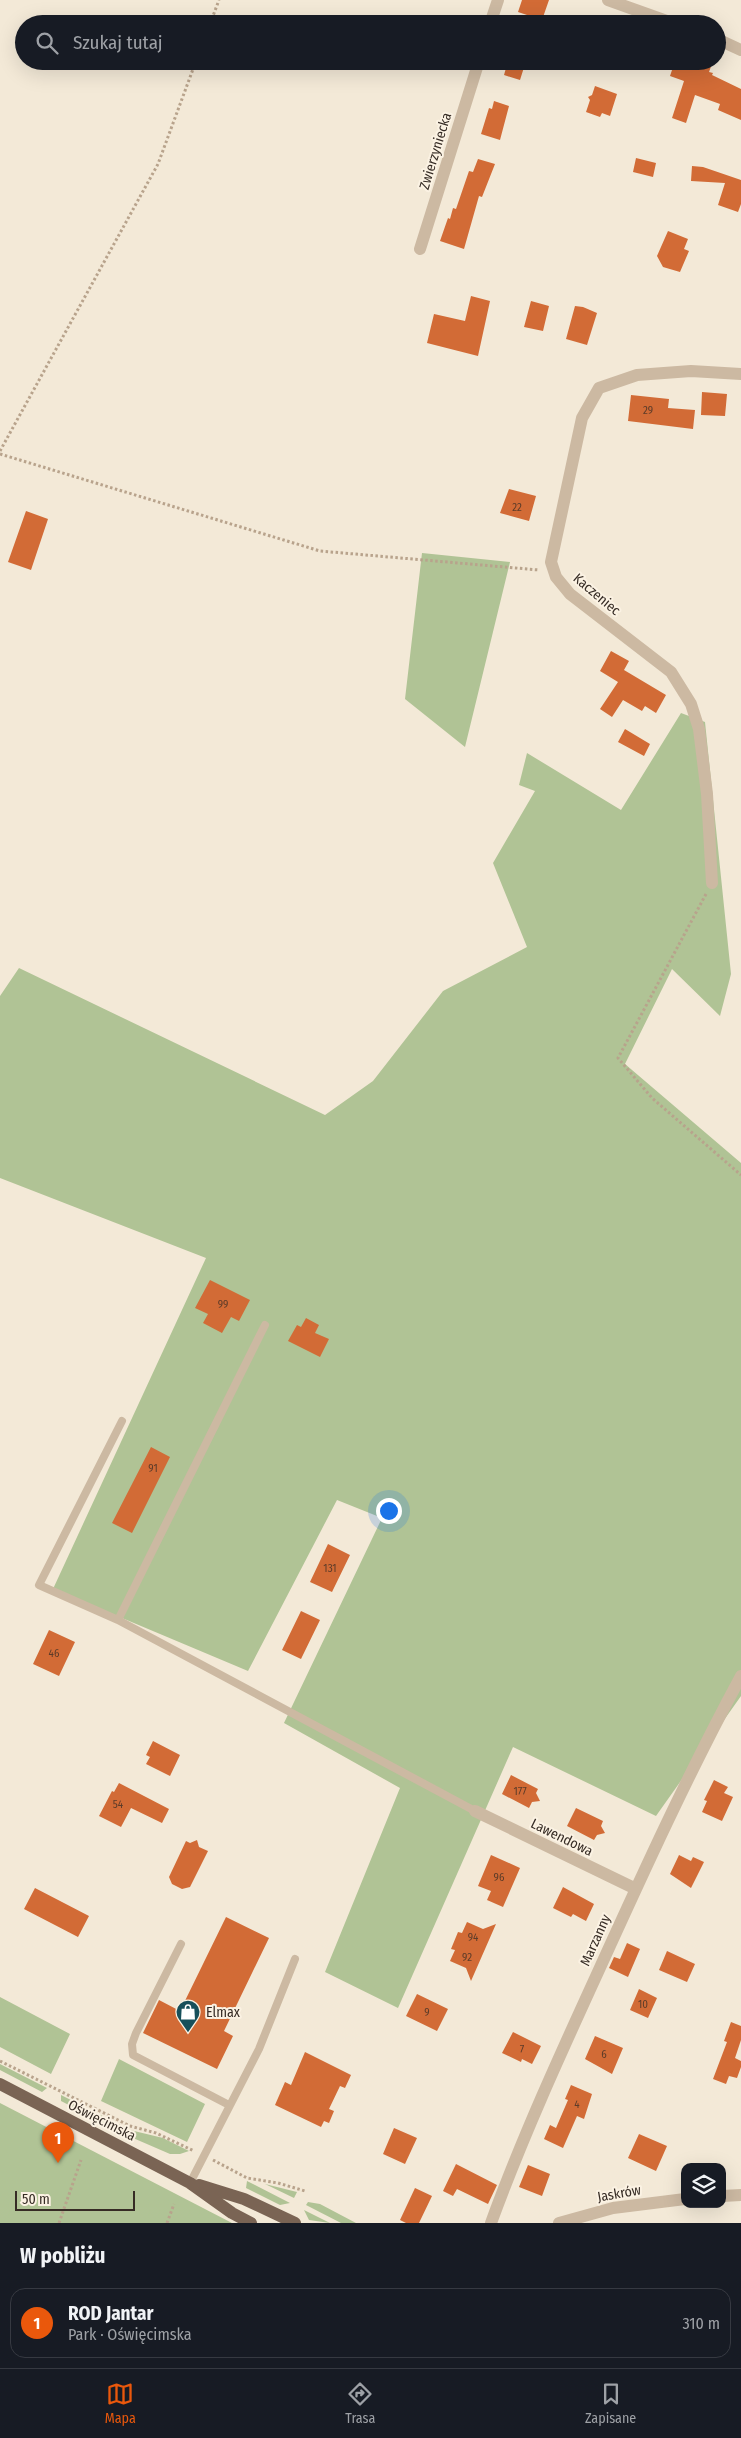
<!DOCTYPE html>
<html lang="pl">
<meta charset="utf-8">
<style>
:root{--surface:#171b24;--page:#20242c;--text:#f1f3f6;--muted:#9ea1a6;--line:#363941;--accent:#ea580c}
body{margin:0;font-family:"Fira Sans Condensed",sans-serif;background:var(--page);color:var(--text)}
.controls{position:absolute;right:15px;bottom:15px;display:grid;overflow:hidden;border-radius:10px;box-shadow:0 5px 20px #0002}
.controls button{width:45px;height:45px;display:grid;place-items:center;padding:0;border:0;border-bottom:1px solid var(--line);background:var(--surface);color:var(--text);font:25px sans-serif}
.scale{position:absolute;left:15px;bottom:12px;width:120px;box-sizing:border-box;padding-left:5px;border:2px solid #362c25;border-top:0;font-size:14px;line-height:18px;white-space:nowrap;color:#362c25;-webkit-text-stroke:4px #fbf2e3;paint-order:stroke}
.you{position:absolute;left:388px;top:1510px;width:18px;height:18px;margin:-12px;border:4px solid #fff;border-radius:50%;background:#1a73e8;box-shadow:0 0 0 8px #1a73e833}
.badge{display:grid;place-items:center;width:32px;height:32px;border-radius:50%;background:var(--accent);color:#fff;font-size:16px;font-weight:700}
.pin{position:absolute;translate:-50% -41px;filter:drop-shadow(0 1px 2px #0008)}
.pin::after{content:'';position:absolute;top:26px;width:18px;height:15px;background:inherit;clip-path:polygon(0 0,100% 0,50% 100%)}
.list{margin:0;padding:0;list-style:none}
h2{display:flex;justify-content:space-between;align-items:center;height:65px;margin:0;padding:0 20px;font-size:21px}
h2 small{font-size:16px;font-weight:400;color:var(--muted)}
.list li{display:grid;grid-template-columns:32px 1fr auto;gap:15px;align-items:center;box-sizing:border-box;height:70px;margin:0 10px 10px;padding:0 10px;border:1px solid var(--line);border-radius:15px}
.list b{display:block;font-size:19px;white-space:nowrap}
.list p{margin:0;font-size:16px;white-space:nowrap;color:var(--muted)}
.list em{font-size:16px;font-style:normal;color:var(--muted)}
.icon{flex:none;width:28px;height:28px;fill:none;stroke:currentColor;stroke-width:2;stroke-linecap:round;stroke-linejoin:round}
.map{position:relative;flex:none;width:741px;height:2223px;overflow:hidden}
.search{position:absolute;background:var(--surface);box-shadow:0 5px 20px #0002;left:15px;right:15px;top:15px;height:55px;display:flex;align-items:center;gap:12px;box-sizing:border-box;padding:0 18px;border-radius:28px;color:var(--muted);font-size:19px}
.sheet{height:145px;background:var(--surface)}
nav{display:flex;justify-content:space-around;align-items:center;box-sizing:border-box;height:70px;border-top:1px solid var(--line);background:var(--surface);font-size:14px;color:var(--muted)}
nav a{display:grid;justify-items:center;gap:2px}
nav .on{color:var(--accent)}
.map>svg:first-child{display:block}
</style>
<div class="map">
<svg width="741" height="2223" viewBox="0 0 741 2223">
<rect width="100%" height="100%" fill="#f3e9d7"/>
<path fill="#b0c395" d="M422,553L510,562L465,747L405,699Z
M681,713L705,722L731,974L720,1016L672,969L625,1064L741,1163V1696L656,1816L513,1747L398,2008L325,1972L400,1788L284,1723L382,1518L337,1500L248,1671L53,1589L206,1258L0,1178V996L19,968L325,1115L373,1081L443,991L527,947L493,863L535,791L519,785L527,753L621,810Z
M0,1997L70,2034L51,2074L0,2047Z
M119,2059L205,2104L187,2142L101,2101Z
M0,2064L47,2088L42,2092L0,2070Z
M61,2095L130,2130L163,2138L189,2151L180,2154H170L133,2138L61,2101Z
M0,2103L232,2223H0Z
M247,2181L290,2203L280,2205L246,2188Z
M265,2184L297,2192L294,2198Z
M308,2202L320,2204L356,2223H341L306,2205Z
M304,2210L330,2223L309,2220Z"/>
<path fill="#d26b36" d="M522,0H549L542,20L518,12Z
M508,61H526L520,80L504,75Z
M675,61H713L709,72L713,73L712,75L741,89V120L718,110L720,104L695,95L686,123L672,118L684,81L670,76Z
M595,86L617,94L610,116L602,113L600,117L586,112L590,100L588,97L592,95Z
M494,101L509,106L500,140L481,134L489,108L492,109Z
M636,158L656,163L653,177L633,172Z
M478,159L495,164L482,197L479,196L464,249L440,241L448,218L450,219L453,208L456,209L469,171L473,172Z
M692,166L703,167L741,180V204L738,212L718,205L725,183L691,181Z
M668,231L688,239L684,249L689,251L680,272L663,267L657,256Z
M471,296L490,301L478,356L427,343L434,314L465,321Z
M531,301L549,306L543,331L524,327Z
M575,306L583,307L597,313L587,345L566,339Z
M702,392L727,394L725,416L701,415Z
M631,395L669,399L668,408L695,410L693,429L628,421Z
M509,489L536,496L529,521L500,513Z
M26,511L48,519L31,570L8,562Z
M611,651L629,661L624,670L666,695L656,713L645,706L642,711L623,700L612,717L600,709L618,682L600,671Z
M625,729L650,744L644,756L618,742Z
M210,1280L250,1300L239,1321L231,1317L222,1333L203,1323L208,1314L195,1308Z
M306,1318L319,1325L315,1333L329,1339L320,1357L288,1341L297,1325L301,1327Z
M151,1447L170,1457L132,1533L112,1523Z
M328,1544L350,1555L332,1592L310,1582Z
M301,1611L320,1620L301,1659L282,1650Z
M49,1630L75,1642L59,1676L33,1664Z
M153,1741L180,1755L170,1776L146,1764L150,1757L146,1755Z
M511,1775L538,1789L536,1793L540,1801L532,1802L529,1808L502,1794Z
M714,1780L728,1787L724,1793L733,1797L722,1821L702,1812L707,1801L704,1800Z
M119,1783L169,1809L162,1823L131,1808L121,1827L99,1816L112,1791L114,1792Z
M576,1808L603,1821L601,1826L605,1833L597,1835L594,1840L567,1826Z
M197,1840L199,1847L208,1851L190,1887L182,1889L172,1884L169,1877L186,1841L190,1843Z
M491,1855L520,1868L503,1907L487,1900L491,1891L478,1886Z
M679,1855L691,1861L693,1857L704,1862L691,1888L670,1874Z
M563,1887L594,1904L586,1921L573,1914L571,1917L553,1908Z
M35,1888L89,1916L78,1937L24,1909Z
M226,1917L269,1938L224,2031L233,2036L217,2069L143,2033L159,2000L180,2011Z
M467,1922L483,1929L496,1924L471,1981L466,1968L450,1961L455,1950L451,1949L458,1932L462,1933Z
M627,1943L640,1949L628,1977L609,1968L614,1957L620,1959Z
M667,1951L695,1964L687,1982L659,1970Z
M639,1989L657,1998L648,2018L630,2010Z
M417,1994L448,2009L437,2031L406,2016Z
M731,2022L741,2026V2040L735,2058L741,2061V2067L737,2078L729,2076L726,2084L713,2079L727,2042L724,2041Z
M513,2032L541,2046L532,2064L522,2059L521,2062L502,2053Z
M595,2036L623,2048L612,2074L585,2059Z
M305,2052L351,2075L345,2088L340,2086L329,2109L334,2111L329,2123L324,2121L321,2127L275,2105L285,2082L291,2085Z
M571,2085L592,2094L584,2119L577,2116L563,2148L544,2139L550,2125L556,2128L568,2100L565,2099Z
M394,2128L417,2138L405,2164L383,2154Z
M639,2134L667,2146L656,2171L628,2158Z
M456,2164L497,2185L488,2204L457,2189L453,2196L443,2191Z
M528,2165L550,2174L542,2196L519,2187Z
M415,2188L432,2196L419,2223H406L400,2220Z"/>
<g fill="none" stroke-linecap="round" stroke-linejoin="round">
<path stroke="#b8a38c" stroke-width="3" stroke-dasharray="2.5 2.5" stroke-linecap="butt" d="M210,24L219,0
M0,451L158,164L196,61
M0,454L320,551L539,570
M706,894L618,1058L652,1098L741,1175
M0,2061L130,2126L156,2133L194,2151
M213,2160L247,2178L278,2183L305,2191
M59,2223L81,2160
M167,2223L174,2204"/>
<path stroke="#ccb9a2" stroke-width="8" d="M265,1325L118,1620L475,1811
M118,1620L39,1585L122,1421
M181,1944L136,2033L132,2044L133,2055L229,2105
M190,2183L259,2049L295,1959"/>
<path stroke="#ccb9a2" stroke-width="12" d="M608,0L675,24
M490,24L498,0
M717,39L741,50
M420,249L479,61
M712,883L707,794L699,729L691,704L671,672L570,594L556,577L551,562L582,418L599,388L637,375L691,371L741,374
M475,1811L636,1889
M722,2196L741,2195
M491,2223C522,2138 560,2055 598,1972C643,1873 689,1772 741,1676
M559,2223L613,2208L685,2199"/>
<path stroke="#7a6454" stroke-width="12" d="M0,2084L190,2183L232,2213L251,2223
M199,2185L244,2199L295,2223"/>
</g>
<defs>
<symbol id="shop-pin" viewBox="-11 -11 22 30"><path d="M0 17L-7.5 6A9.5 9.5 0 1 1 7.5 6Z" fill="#17505b" stroke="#fbf2e3"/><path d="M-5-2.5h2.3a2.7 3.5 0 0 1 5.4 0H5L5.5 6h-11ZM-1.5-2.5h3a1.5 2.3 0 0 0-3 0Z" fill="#fff"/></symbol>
</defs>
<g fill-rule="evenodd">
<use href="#shop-pin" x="174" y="1998" width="28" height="38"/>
</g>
<g text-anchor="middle" stroke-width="4" stroke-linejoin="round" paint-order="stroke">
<g font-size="11" fill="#5d3c29">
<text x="648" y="414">29</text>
<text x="517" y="511">22</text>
<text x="223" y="1308">99</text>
<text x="153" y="1472">91</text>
<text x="330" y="1572">131</text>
<text x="54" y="1657">46</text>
<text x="520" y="1795">177</text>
<text x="118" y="1808">54</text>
<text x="499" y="1881">96</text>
<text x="473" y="1941">94</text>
<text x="467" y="1961">92</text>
<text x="643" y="2008">10</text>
<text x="427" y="2016">9</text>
<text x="522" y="2053">7</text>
<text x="604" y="2058">6</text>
<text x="577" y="2108">4</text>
</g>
<g font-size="14" fill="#362c25" stroke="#fbf2e3">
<text transform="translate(435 151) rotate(-73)" y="5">Zwierzyniecka</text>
<text transform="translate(597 594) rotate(40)" y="5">Kaczeniec</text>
<text transform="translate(562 1837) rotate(26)" y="5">Lawendowa</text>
<text transform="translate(595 1940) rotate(-66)" y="5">Marzanny</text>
<text transform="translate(102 2120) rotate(27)" y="5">Oświęcimska</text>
<text transform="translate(619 2193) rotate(-10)" y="5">Jaskrów</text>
</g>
<g font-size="14" fill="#362c25" stroke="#fbf2e3" text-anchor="start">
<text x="206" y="2017">Elmax</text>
</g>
</g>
</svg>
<div class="controls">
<button><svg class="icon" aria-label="layers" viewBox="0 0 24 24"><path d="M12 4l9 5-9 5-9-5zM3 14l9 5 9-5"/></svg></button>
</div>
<div class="scale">50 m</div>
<div class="you"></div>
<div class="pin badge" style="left:58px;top:2163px">1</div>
<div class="search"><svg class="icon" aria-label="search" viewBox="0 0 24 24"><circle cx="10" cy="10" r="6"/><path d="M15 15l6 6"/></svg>Szukaj tutaj</div>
</div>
<section class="sheet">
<h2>W pobliżu<small></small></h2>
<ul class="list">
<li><span class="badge">1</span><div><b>ROD Jantar</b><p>Park · Oświęcimska</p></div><em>310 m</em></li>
</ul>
</section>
<nav>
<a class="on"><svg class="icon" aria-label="map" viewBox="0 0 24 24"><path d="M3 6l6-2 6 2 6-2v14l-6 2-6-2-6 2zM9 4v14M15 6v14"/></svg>Mapa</a>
<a><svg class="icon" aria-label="directions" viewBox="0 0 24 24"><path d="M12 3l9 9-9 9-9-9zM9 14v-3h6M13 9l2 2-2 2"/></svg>Trasa</a>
<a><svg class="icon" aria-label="saved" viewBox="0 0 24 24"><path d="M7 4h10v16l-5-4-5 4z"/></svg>Zapisane</a>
</nav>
